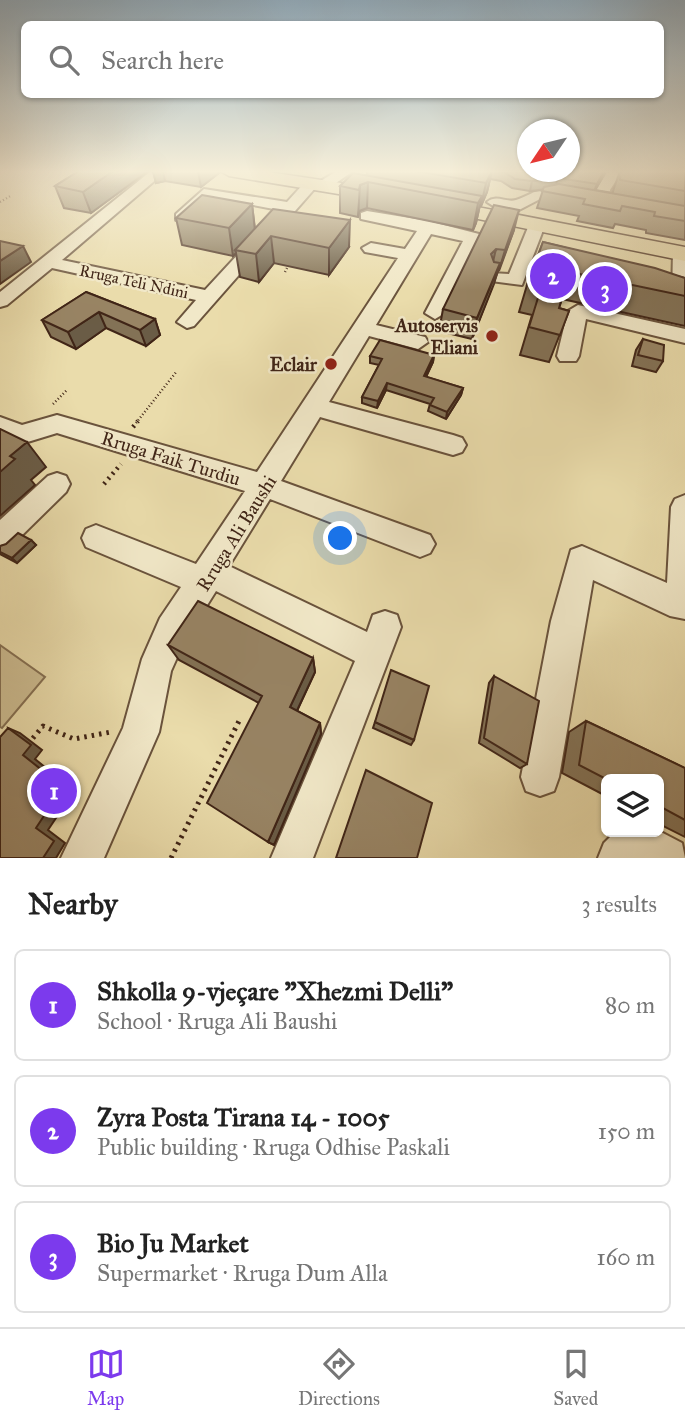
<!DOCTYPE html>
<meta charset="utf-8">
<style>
:root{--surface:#fff;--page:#f6f6f6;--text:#222;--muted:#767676;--line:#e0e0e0;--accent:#7c3aed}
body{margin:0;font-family:"IM FELL Great Primer",serif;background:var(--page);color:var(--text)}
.controls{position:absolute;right:21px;bottom:21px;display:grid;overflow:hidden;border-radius:10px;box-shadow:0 2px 5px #0004}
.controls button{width:63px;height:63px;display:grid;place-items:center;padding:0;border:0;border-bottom:2px solid var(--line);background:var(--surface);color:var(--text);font:35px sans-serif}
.compass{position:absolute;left:517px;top:119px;width:63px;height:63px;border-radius:50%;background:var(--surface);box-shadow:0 2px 5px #0004;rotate:235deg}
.you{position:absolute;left:341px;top:539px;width:24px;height:24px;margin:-18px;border:5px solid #fff;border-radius:50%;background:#1a73e8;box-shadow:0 0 0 10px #1a73e833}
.badge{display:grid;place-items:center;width:46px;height:46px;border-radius:50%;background:var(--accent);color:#fff;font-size:23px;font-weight:700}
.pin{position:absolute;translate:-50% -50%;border:4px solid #fff;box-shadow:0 2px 7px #0006}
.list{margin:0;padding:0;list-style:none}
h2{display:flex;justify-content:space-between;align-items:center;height:91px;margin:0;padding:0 28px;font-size:30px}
h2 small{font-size:23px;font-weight:400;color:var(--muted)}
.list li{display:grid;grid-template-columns:46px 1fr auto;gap:21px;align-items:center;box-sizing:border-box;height:112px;margin:0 14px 14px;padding:0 14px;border:2px solid var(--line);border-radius:10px}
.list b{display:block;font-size:26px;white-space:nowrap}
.list p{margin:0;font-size:23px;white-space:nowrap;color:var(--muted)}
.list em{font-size:23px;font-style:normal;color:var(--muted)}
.icon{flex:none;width:38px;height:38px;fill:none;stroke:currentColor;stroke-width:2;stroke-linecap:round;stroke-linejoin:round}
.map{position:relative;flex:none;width:685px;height:858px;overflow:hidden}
.search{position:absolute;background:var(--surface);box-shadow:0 2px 5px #0004;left:21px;right:21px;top:21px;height:77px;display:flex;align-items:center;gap:18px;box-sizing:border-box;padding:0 24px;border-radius:10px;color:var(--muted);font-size:26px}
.sheet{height:469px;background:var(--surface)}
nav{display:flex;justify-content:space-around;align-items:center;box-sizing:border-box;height:98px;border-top:2px solid var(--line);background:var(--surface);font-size:19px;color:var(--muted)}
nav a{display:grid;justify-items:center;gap:4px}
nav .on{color:var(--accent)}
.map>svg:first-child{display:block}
</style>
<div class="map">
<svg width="685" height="858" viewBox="0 0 685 858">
<rect width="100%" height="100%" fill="#eadcab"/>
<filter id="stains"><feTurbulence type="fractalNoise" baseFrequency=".00286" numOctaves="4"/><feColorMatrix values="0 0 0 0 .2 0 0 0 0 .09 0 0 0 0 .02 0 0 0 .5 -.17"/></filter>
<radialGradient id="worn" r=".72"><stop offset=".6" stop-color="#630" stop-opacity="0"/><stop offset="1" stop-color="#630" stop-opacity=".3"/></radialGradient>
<path fill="#cdbd92" stroke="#867154" stroke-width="2" d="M0,645L45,677L2,728L0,727Z"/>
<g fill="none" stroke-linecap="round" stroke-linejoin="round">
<defs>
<path id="minor" d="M151,171H166L62,260L205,290L279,210L212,197L188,220H176V214L204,189L287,202L307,180L319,182L337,171H353L329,188L317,186L194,326L187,328L177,322L196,300L52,268L7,305L0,307V292Z
M223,171H238L231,175Z
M608,171H622L610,190L612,202L604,207L596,202V190Z
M545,189L574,193L581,197L574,201L540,199L519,210L495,207L487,202C497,194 506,203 516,200C526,197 533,191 545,189Z
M367,211L428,221L479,234L481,238L445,313L435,319L425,313L463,241L431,234L376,325L425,337L428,342L418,349L369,336L329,402L453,435L462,438L466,445L462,452L453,455L320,417L281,481L430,535L435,544L430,553L420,557L270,499L229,566L367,632L373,615L385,611L397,615L401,627L313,858H271L355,661L216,591L184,642L171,671L159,732L104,858H61L123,728L142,659L160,618L181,587L86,547L82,538L86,529L96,525L196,564L245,491L57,433L21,444L0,436V417L22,425L57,415L257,472L398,258L365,252L362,248L371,243L405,249L417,231L361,219V213Z
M537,220L545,225L522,285L491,281L488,277L491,273L509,274L529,225Z
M682,248L685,249V302L672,295L673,253Z
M578,305L685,329V343L586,319L579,356L576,361H560L557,356L568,311Z
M57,473L66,476L70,484L66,492L10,547L0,551V520L48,476Z
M685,495V619L670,616L593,580L559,777L554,791L540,796L526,791L521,777L551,621L571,550L582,546L667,583L671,507L675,499Z
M659,831L682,843L685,858H598L604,843L614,833Z"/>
<path id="major" d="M220,171H262L381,189L391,195L381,201L229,176Z
M436,199L685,247V261L429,209L426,205L429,201Z"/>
</defs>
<use href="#minor" stroke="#6a533c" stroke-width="4"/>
<use href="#major" stroke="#402517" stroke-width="3"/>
<path stroke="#402517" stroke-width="2.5" stroke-dasharray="1 2.5" stroke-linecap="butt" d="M0,202L12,195
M285,272L289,264
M53,404L67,390
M136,423L177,371"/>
<path stroke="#402517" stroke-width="4.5" stroke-dasharray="2 4.5" stroke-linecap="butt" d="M133,427L138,421
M104,484L121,464"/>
<path stroke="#402517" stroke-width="5" stroke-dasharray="2.5 5" stroke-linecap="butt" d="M28,744L43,726L74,739L111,732
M171,858L241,717"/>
<use href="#minor" fill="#f1e8c8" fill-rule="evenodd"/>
<use href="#major" fill="#eadcab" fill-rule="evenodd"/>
</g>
<path fill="#837256" stroke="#402517" stroke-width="2" d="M79,171H148L91,213L64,208L55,186Z
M153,171H218L219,173L201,187L165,181L156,183Z
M367,171H606L595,190L613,193V191L619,174L685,171V240L646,233V230L615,224L613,228L577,221L579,216L537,208L543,190L530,191L512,188L501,181L490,179L487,192L481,206L480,205L476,223L473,230L367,208L359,211L358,217L340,213V186L367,175Z
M252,204L255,229L349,247L329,275L274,263L259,282L240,277L236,253L233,256L182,245L176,218Z
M514,230L472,339L439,331L443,309Z
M543,242L685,278V326L562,299L559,308L569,311L549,362L520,355L532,315L519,312L527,285Z
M86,292L155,319L160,335L146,346L106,328L76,349L51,337L42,320Z
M643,339L663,361L656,372L632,366L636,350Z
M434,355L433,362L426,377L463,388L461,395L446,419L428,411L430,404L386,390L377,408L362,403V397L379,365L370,363V356Z
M31,540L36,545L17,563L0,554V546Z
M168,645L313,658L315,672L297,711L320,723L321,734L274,845L268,842L259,703L179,660Z
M494,676L527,764L520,768L479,743L489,683Z
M586,721L685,768V837L659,824V779H606V796L562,773L569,732Z
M375,722L414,740L411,745L373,728Z"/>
<path fill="#6a5c46" stroke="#402517" stroke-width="2" d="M113,171H148L91,213L83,192Z
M153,171H163L165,181L156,183Z
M198,171H218L219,173L201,187Z
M492,171L487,192L481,206L486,183Z
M604,171H606L593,194L597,184Z
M558,178L555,188L530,191L532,181Z
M368,182L367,208L359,211L358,217L360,185Z
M482,196L476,223L473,230L478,203Z
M252,204L255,231L235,250L236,253L233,256L229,228Z
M519,210L514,230L499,271L505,250Z
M350,220L349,247L329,275V248Z
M271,236L274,263L259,282L256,254Z
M23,246L31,262L0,284V261Z
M496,249L491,270V254Z
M500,263L494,284L472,339L477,318Z
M99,312L106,328L76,349L68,332Z
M155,319L160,335L146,346L140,330Z
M434,355L433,362L423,383L424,376Z
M387,383L386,390L377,408L378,401Z
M463,388L461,395L446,419L447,412Z
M27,442L46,467L31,480L35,485L0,516V472L10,456Z
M31,540L36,545L17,563L12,558Z
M313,658L315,672L293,719L290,707Z
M320,723L321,734L274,845L268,842Z
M8,728L20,733L42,750L35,759L74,791L48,830L65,843L56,858H43Z"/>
<path fill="#988464" stroke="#402517" stroke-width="2" d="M79,171H113L83,192L55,186Z
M415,171H492L486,183Z
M497,171L528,172L604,171L597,184L558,178L532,181L515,179L504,172Z
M621,171H685V191L620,180L619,174Z
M353,173L482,196L478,203L368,182L360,185L359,190L340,186Z
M559,184L685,206V221L654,216L655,212L622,206L620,211L583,204L585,199L542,191L544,187Z
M202,195L252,204L229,228L176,218Z
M494,205L519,210L505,250L496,249L491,254L494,262L500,263L477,318L443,309Z
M273,209L350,220L329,248L271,236L256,254L235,250Z
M0,241L23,246L0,261Z
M543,242L655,268L685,278V296L570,272L559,308L569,311L560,335L529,327L541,288L527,285Z
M86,292L155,319L140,330L99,312L68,332L42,320Z
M643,339L664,345L663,361L638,355Z
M380,340L434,355L424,376L463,388L447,412L430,405L434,398L387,383L378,401L362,397L382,359L370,356Z
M0,429L27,442L10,456L15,459L0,472Z
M18,533L31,540L12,558L0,552V546L6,544Z
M198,601L313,658L290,707L320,723L268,842L207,803L262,696L168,645Z
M391,670L429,686L414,740L375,722Z
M494,676L539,701L527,764L484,738Z
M586,721L685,768V820L659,806V779H606L579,765Z
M8,728L31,745L23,755L63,787L36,828L54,841L43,858H0V737Z
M366,770L432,803L417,858H336Z"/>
<linearGradient id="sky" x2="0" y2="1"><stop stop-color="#91abbc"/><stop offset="0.59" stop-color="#f6efd9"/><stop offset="1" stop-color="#f6efd9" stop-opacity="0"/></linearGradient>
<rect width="685" height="291" fill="url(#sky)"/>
<g fill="#8f2418" stroke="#f1e8c8" stroke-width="2.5">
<circle cx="492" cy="336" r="7"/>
<circle cx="331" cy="364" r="7"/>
</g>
<g text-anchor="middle" stroke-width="5" stroke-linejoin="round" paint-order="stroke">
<g font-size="16" fill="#402517" stroke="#f1e8c8">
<text transform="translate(134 281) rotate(12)" y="6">Rruga Teli Ndini</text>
</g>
<g font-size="19" font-weight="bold" fill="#402517" stroke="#f1e8c8" text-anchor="end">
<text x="478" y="332">Autoservis<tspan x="478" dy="22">Eliani</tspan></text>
<text x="317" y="371">Eclair</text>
</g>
<g font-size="19" fill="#402517" stroke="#f1e8c8">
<text transform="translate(171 458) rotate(17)" y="7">Rruga Faik Turdiu</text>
<text transform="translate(236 533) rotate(-58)" y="7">Rruga Ali Baushi</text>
</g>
</g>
<rect width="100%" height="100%" filter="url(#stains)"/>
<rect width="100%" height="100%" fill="url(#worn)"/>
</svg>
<div class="controls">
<button><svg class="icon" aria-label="layers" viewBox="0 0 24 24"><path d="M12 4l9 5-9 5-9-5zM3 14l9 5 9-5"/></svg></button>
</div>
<svg class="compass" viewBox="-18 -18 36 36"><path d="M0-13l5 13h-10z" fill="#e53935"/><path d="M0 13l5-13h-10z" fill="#767676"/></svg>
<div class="you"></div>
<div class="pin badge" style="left:54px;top:791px">1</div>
<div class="pin badge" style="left:553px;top:276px">2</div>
<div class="pin badge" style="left:605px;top:289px">3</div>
<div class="search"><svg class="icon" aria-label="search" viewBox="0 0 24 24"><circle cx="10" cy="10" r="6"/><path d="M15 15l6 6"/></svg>Search here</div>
</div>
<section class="sheet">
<h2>Nearby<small>3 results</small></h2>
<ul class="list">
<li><span class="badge">1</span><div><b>Shkolla 9-vjeçare &quot;Xhezmi Delli&quot;</b><p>School · Rruga Ali Baushi</p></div><em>80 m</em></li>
<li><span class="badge">2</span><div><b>Zyra Posta Tirana 14 - 1005</b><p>Public building · Rruga Odhise Paskali</p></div><em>150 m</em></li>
<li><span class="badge">3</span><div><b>Bio Ju Market</b><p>Supermarket · Rruga Dum Alla</p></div><em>160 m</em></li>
</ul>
</section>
<nav>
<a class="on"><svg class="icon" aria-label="map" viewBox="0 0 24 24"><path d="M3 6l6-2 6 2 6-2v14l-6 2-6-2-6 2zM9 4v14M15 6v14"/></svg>Map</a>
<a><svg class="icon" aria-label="directions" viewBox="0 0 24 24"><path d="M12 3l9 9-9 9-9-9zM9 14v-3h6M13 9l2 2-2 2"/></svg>Directions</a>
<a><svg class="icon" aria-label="saved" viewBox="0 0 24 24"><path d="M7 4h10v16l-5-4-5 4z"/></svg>Saved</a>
</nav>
